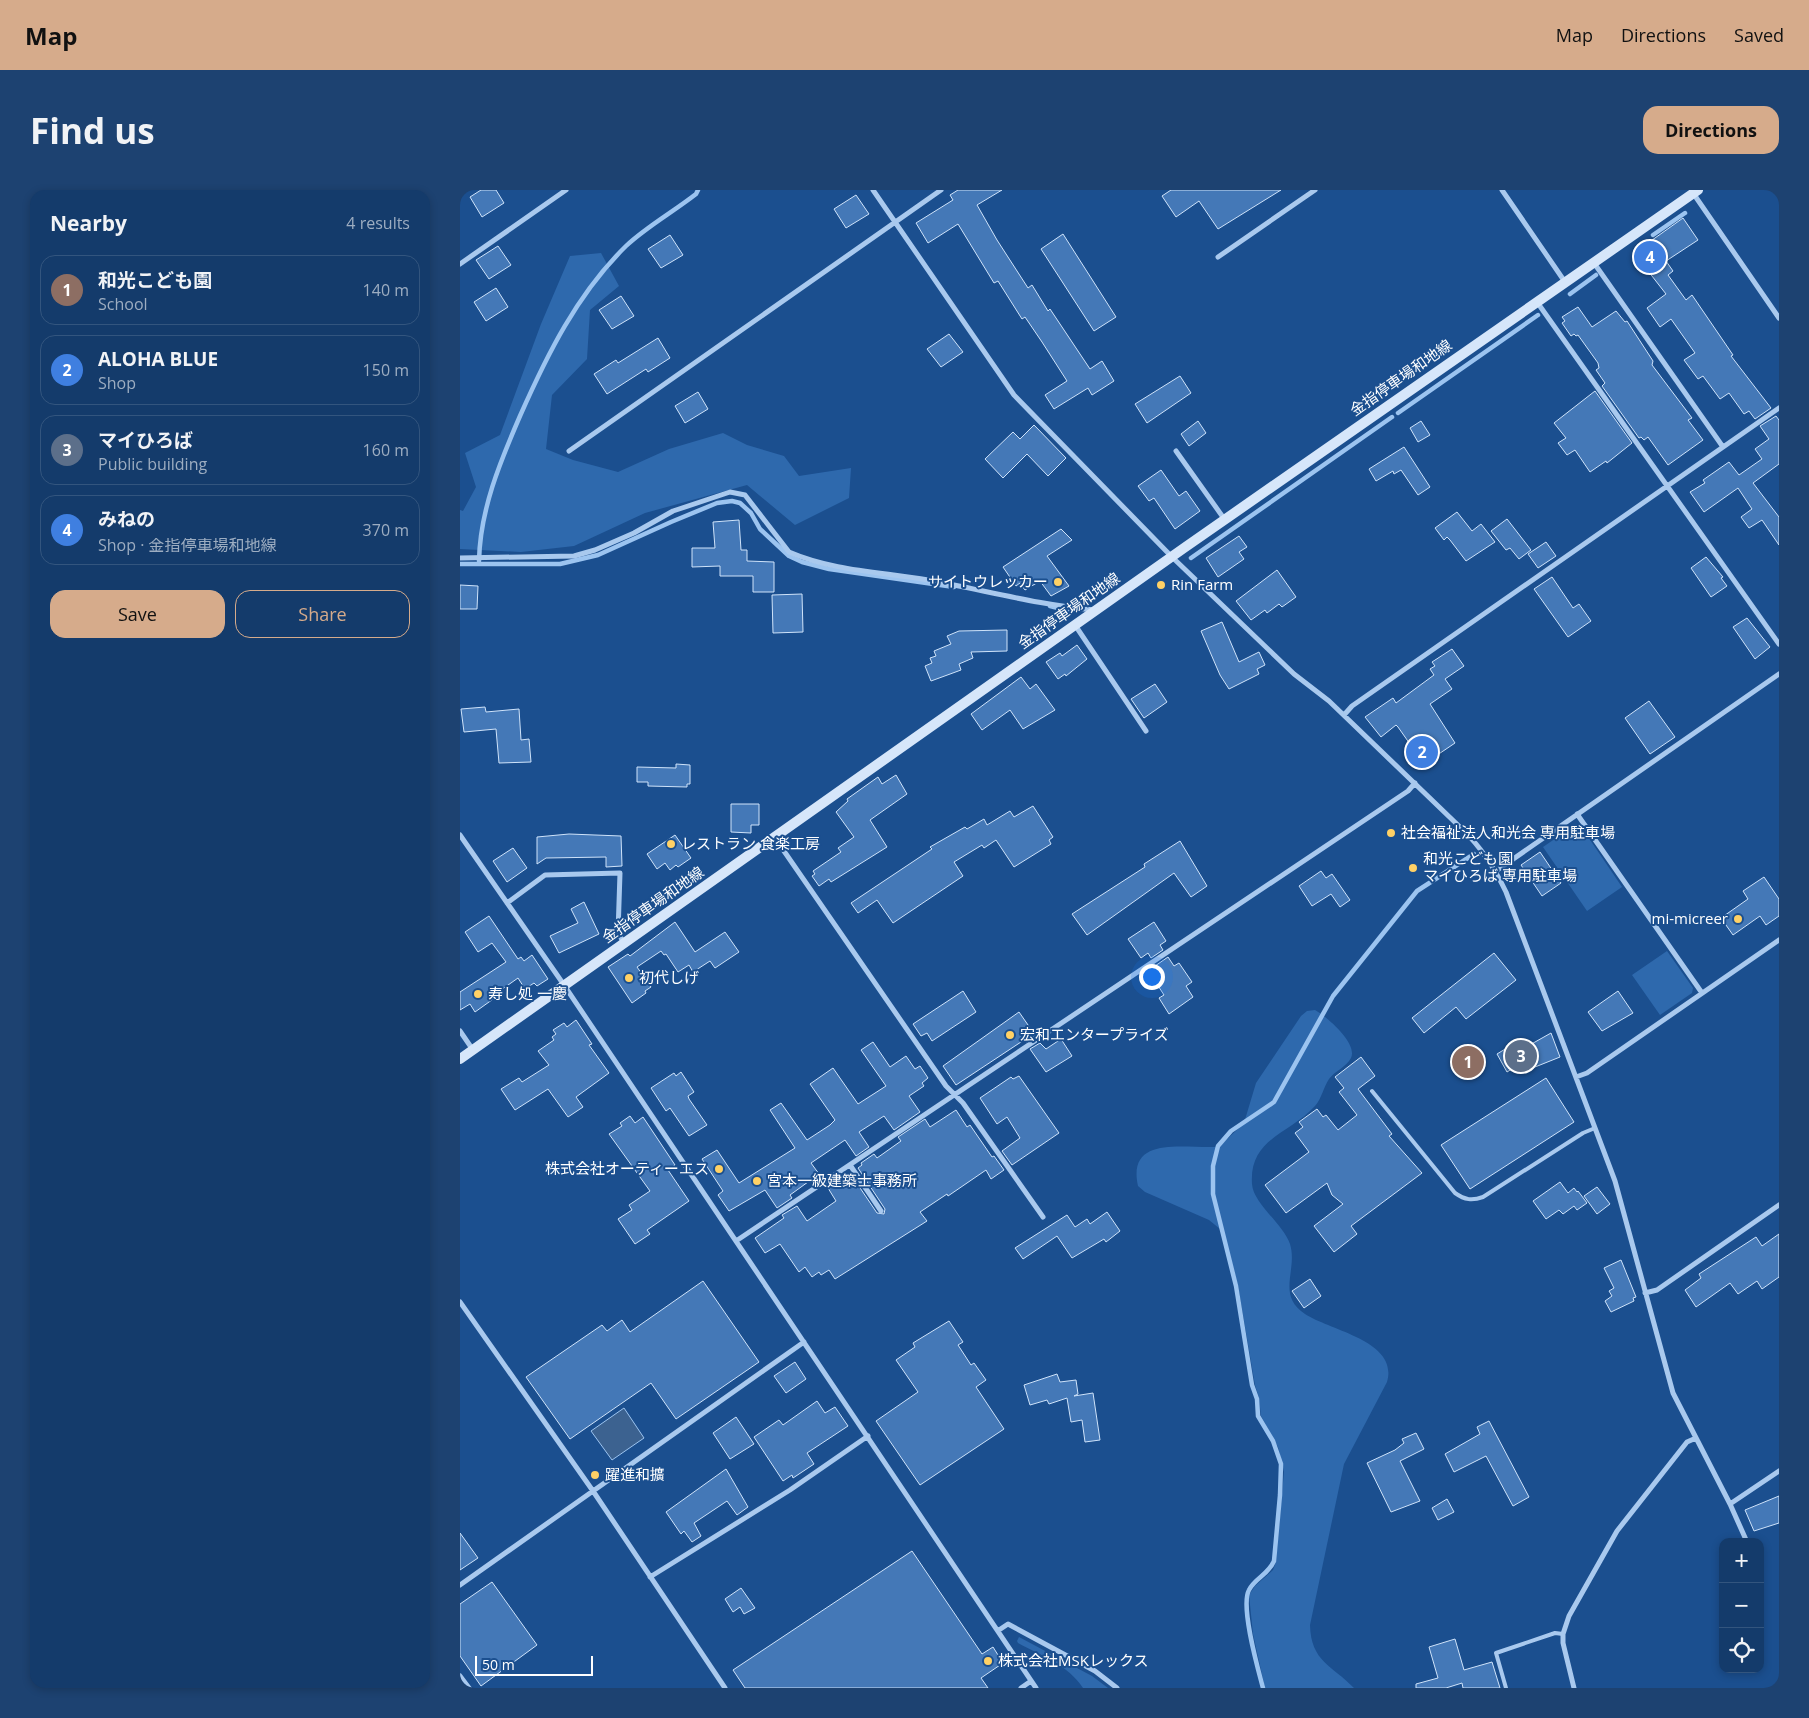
<!DOCTYPE html>
<meta charset="utf-8">
<style>
:root{--surface:#143b6b;--page:#1d4271;--text:#f1f3f6;--muted:#9dadc1;--line:#33557e;--accent:#d6ab8b}
body{margin:0;font-family:"Open Sans","Noto Sans JP",sans-serif;background:var(--page);color:var(--text)}
.controls{position:absolute;right:15px;bottom:15px;display:grid;overflow:hidden;border-radius:10px;box-shadow:0 2px 8px #0003}
.controls button{width:45px;height:45px;display:grid;place-items:center;padding:0;border:0;border-bottom:1px solid var(--line);background:var(--surface);color:var(--text);font:25px sans-serif}
.scale{position:absolute;left:15px;bottom:12px;width:118px;box-sizing:border-box;padding-left:5px;border:2px solid #fff;border-top:0;font-size:14px;line-height:18px;white-space:nowrap;color:#fff;-webkit-text-stroke:4px #1b4f8f;paint-order:stroke}
.you{position:absolute;left:691px;top:786px;width:18px;height:18px;margin:-12px;border:4px solid #fff;border-radius:50%;background:#1a73e8;box-shadow:0 0 0 8px #1a73e833}
.badge{display:grid;place-items:center;width:32px;height:32px;border-radius:50%;background:var(--accent);color:#fff;font-size:16px;font-weight:700}
.pin{position:absolute;translate:-50% -50%;border:2px solid #fff;box-shadow:0 1px 5px #0006}
.list{margin:0;padding:0;list-style:none}
h2{display:flex;justify-content:space-between;align-items:center;height:65px;margin:0;padding:0 20px;font-size:21px}
h2 small{font-size:16px;font-weight:400;color:var(--muted)}
.list li{display:grid;grid-template-columns:32px 1fr auto;gap:15px;align-items:center;box-sizing:border-box;height:70px;margin:0 10px 10px;padding:0 10px;border:1px solid var(--line);border-radius:15px}
.list b{display:block;font-size:19px;white-space:nowrap}
.list p{margin:0;font-size:16px;white-space:nowrap;color:var(--muted)}
.list em{font-size:16px;font-style:normal;color:var(--muted)}
.actions{display:flex;gap:10px;padding:15px 20px}
.actions a{flex:1;padding:11px 0;border:1px solid var(--accent);border-radius:15px;text-align:center;font-size:18px;color:var(--accent)}
.actions .main{background:var(--accent);color:#111}
.icon{flex:none;width:28px;height:28px;fill:none;stroke:currentColor;stroke-width:2;stroke-linecap:round;stroke-linejoin:round}
.map{position:relative;flex:none;width:1319px;height:1498px;overflow:hidden;border-radius:15px}
header{display:flex;align-items:center;gap:30px;box-sizing:border-box;height:70px;padding:0 25px;background:var(--accent);color:#111}
header strong{font-size:24px}
nav{display:flex;gap:28px;margin-inline-start:auto;font-size:18px}
.intro{display:flex;align-items:center;justify-content:space-between;box-sizing:border-box;height:120px;padding:0 30px}
h1{margin:0;font-size:35px}
.button{padding:12px 22px;border-radius:15px;background:var(--accent);color:#111;font-size:18px;font-weight:700}
main{display:flex;gap:30px;padding:0 30px}
aside{flex:1;background:var(--surface);border-radius:15px;box-shadow:0 2px 8px #0003}
.map>svg:first-child{display:block}
</style>
<header>
<strong>Map</strong>
<nav><a>Map</a><a>Directions</a><a>Saved</a></nav>
</header>
<div class="intro"><h1>Find us</h1><a class="button">Directions</a></div>
<main>
<aside>
<h2>Nearby<small>4 results</small></h2>
<ul class="list">
<li><span class="badge" style="background:#8d6e63">1</span><div><b>和光こども園</b><p>School</p></div><em>140 m</em></li>
<li><span class="badge" style="background:#3f7fe0">2</span><div><b>ALOHA BLUE</b><p>Shop</p></div><em>150 m</em></li>
<li><span class="badge" style="background:#5c6f8a">3</span><div><b>マイひろば</b><p>Public building</p></div><em>160 m</em></li>
<li><span class="badge" style="background:#3f7fe0">4</span><div><b>みねの</b><p>Shop · 金指停車場和地線</p></div><em>370 m</em></li>
</ul>
<div class="actions"><a class="main">Save</a><a>Share</a></div>
</aside>
<div class="map">
<svg width="1319" height="1498" viewBox="0 0 1319 1498">
<rect width="100%" height="100%" fill="#1b4f8f"/>
<path fill="#2e69ad" d="M141,63L159,96L130,120L127,169L92,205L86,259L113,270L158,282L209,259L263,243L287,255L324,266L339,286L391,278L389,308L335,335L287,295L185,323L114,356L61,362L0,359V320L3,321L16,297L5,263L40,245L81,134L110,66Z
M1115,635H1120L1162,697L1127,721L1083,657Z
M1207,761L1233,798L1232,803L1200,825L1172,785Z
M855,820C867,827 898,853 891,868C886,877 875,881 869,889C863,898 862,908 855,916C830,944 789,948 792,994C793,1013 823,1034 830,1054C838,1080 816,1105 845,1124C871,1141 939,1151 927,1192L884,1274L850,1435C851,1472 872,1475 894,1498H805L793,1444L789,1405L795,1396L813,1380L816,1372L824,1282L818,1257L801,1226L799,1208L795,1195L778,1096L766,1050L760,1039L749,1030L685,1002L678,996C667,946 721,958 754,957L760,956L784,933L796,893L841,826L847,821Z
M559,1447L632,1486L648,1498H623C608,1475 582,1466 558,1453L557,1451Z"/>
<path fill="#3c6290" stroke="#9cc4f0" d="M164,1218L184,1248L152,1270L131,1241Z"/>
<g fill="none" stroke-linecap="round" stroke-linejoin="round">
<path stroke="#9cc4f0" stroke-width="4.5" d="M1193,45L1225,23
M1110,104L1136,85
M938,223L1078,125
M731,368L932,227
M19,371C20,320 40,272 60,226C87,165 117,104 166,56C186,37 213,22 236,4L238,0
M0,374H100L138,365L211,332L257,313L272,311L280,313L291,323L300,339L329,366L342,372L369,379L494,397
M590,416L610,421
M803,1498C798,1479 780,1416 789,1400C795,1388 808,1385 814,1371L820,1305L821,1274L813,1251L798,1226L797,1209L792,1195L776,1096L753,1004V976L758,956L771,941L814,912L873,806L957,701L1014,664"/>
</g>
<path fill="#4478b7" stroke="#cfe3fa" d="M21,0H36L44,13L22,27L10,7Z
M498,0H542L517,15L537,50L568,98L572,95L588,121L590,119L630,179L642,171L654,191L632,205L628,198L594,219L585,205L607,191L582,152L565,127L562,129L538,91L534,93L498,34L468,53L456,33L493,10L490,5Z
M711,0H821L758,39L739,11L716,27L702,6Z
M396,5L409,24L386,38L374,19Z
M1223,28L1238,50L1206,71L1213,81L1208,85L1226,110L1232,105L1273,165L1271,166L1311,218L1295,229L1289,221L1284,224L1269,203L1260,209L1243,186L1238,189L1224,170L1235,163L1211,129L1200,137L1187,118L1206,104L1174,63Z
M603,44L656,127L634,141L581,59Z
M210,45L223,65L201,78L188,59Z
M38,56L51,75L29,89L16,70Z
M36,98L48,117L26,131L14,112Z
M161,106L174,126L152,139L139,120Z
M1118,117L1132,137L1156,121L1165,132L1167,131L1193,171L1192,175L1232,228L1228,230L1243,250L1208,275L1188,247L1184,250L1181,247L1179,248L1142,196L1145,193L1136,180L1139,178L1138,173L1118,145L1116,146L1114,144L1111,146L1102,133L1105,131L1102,127Z
M489,144L503,162L481,177L467,159Z
M198,148L210,168L188,182L186,179L147,204L134,184L156,170L158,173Z
M720,186L731,203L687,233L675,214Z
M1135,201L1172,253L1147,273L1146,271L1130,282L1115,260L1107,265L1098,253L1106,248L1094,233Z
M238,202L248,219L225,233L215,216Z
M1316,226L1319,230V274L1293,293L1319,327V355L1302,330L1289,338L1281,327L1292,319L1278,298L1244,322L1230,302L1245,293L1243,290L1269,272L1279,285L1302,269L1295,259L1309,249L1300,236Z
M738,231L746,243L729,256L721,244Z
M961,231L970,245L958,252L950,238Z
M574,235L606,268L588,286L567,264L543,288L525,269L553,242L560,249Z
M944,257L970,297L958,305L941,280L934,284L933,281L916,291L909,279Z
M701,280L719,306L726,301L740,321L715,339L694,308L689,311L678,296Z
M997,322L1012,341L1021,334L1035,352L1006,371L990,350L987,347L984,350L975,338Z
M1047,329L1071,360L1059,369L1050,358L1046,360L1031,341Z
M279,330L281,360H287V371L314,372V402H293V386H260V376L232,377V358H255L253,332Z
M601,339L612,350L587,366L609,396L591,406L580,391L565,400L560,393L556,396L543,377Z
M779,346L787,357L779,362L784,369L758,387L746,368Z
M1086,352L1096,366L1078,378L1068,364Z
M1246,367L1263,387L1261,388L1267,396L1251,407L1231,378Z
M817,380L836,407L822,417L819,414L807,423L805,420L791,430L776,411Z
M1092,387L1113,418L1119,414L1131,431L1108,447L1074,399Z
M0,395L18,396L17,419H0Z
M342,404L343,442L313,443L312,405Z
M1287,428L1310,457L1295,469L1273,437Z
M762,432L779,472L799,462L805,475L797,479L799,484L769,499L760,485L741,441Z
M547,440V461L511,462L513,468L499,474L501,480L471,491L465,476L472,473L470,468L476,466L474,461L491,454L487,446L499,441Z
M617,455L627,469L606,486L605,484L598,489L586,472L600,463L602,466Z
M992,459L1004,476L985,489L992,499L970,514L995,553L964,574L938,537L936,535L921,547L905,527L933,508L936,513L974,485L970,479L975,476L972,472Z
M561,487L570,499L576,494L595,520L563,539L550,520L522,540L511,524Z
M695,494L707,512L684,528L671,509Z
M1189,511L1215,547L1190,564L1165,528Z
M25,517L26,522L59,519L61,550L69,549L71,572L39,573L36,539L4,542L1,519Z
M216,574L230,575V594H227V597L188,596V592H177V577L216,578Z
M436,585L447,604L410,630L427,657L371,692L369,689L359,696L352,686L355,684L353,681L381,662L378,658L394,647L376,622L388,611L387,609L418,587L422,594Z
M271,614H299V635H291V643L271,642Z
M573,616L593,647L589,650L591,654L554,677L536,650L524,658L522,655L494,672L503,686L433,733L417,710L398,723L391,713L472,659L470,657L505,637L507,639L524,629L527,635L550,621L554,627Z
M109,644L161,646L162,676L146,677V667L86,668L77,674V647Z
M215,645L231,668L218,677L216,675L210,680L205,673L197,679L187,664Z
M720,651L747,696L731,707L714,683L627,745L612,724L685,677L684,674Z
M53,658L67,678L47,692L33,671Z
M1080,662L1101,693L1082,706L1061,675Z
M861,681L866,688L872,684L890,710L880,717L871,704L852,716L839,696Z
M1304,687L1319,709V726L1306,735L1300,726L1273,745L1261,728L1288,709L1283,701Z
M124,712L139,744L99,763L90,746L118,733L111,719Z
M29,726L58,769L61,767L64,771L72,765L88,789L77,796L74,793L65,799L58,788L34,805L36,807L15,822L10,814L0,820V802L46,772L32,753L18,762L5,742Z
M215,732L235,762L265,742L279,762L255,778L250,771L233,782L229,775L218,782L206,764L204,765L201,761L177,777L191,797L185,801L186,803L172,813L148,777L168,764L170,766Z
M694,732L706,751L700,755L703,760L691,768L688,763L681,768L668,749Z
M1034,763L1056,790L1006,829L996,817L964,843L952,828Z
M708,767L714,776L719,773L732,792L726,796L733,807L709,824L699,808L704,805L695,791L701,785L695,776Z
M503,801L516,822L472,851L467,843L461,846L453,834Z
M1158,801L1173,823L1142,841L1128,822Z
M559,822L575,845L566,852L564,850L496,895L483,876Z
M116,830L132,854L129,855L149,883L116,907L123,917L108,927L88,899L55,920L41,899L59,888L62,892L89,875L78,861L94,850L92,847L96,844L93,840L104,833L107,837Z
M1091,843L1100,867L1070,879L1065,871L1047,882L1037,864L1055,853L1059,861Z
M601,849L612,866L586,882L570,859L580,853L586,859Z
M413,852L430,877L446,866L455,879L460,876L468,888L462,893L464,896L449,906L460,922L434,940L424,926L399,942L409,957L396,966L385,950L351,973L359,984L330,1005L332,1008L317,1018L305,1000L269,1021L258,1005L263,1001L242,969L257,960L279,993L335,958L310,920L321,913L347,950L370,935L375,930L350,894L373,878L398,914L426,896L401,860Z
M901,867L915,886L898,899L932,944L929,946L962,983L891,1036L897,1044L874,1062L854,1036L883,1014L872,1005L867,993L826,1023L805,995L849,962L835,943L843,937L839,932L857,919L863,927L866,925L878,940L897,925L879,902L884,898L875,887Z
M221,882L234,902L228,906L229,909L247,935L229,946L210,918L206,921L191,898L214,883L216,886Z
M559,886L599,943L552,975L542,961L560,948L547,927L537,934L520,908L551,887L553,889Z
M1086,888L1114,932L1010,999L981,955Z
M496,920L507,937L510,935L532,967L534,966L544,980L531,989L526,980L488,1006L487,1004L460,1022L467,1031L375,1089L369,1080L361,1085L359,1082L352,1087L345,1077L339,1082L320,1054L305,1063L295,1048L324,1028L322,1025L337,1016L347,1031L376,1011L368,998L390,983L417,1023L424,1024L425,1019L398,978L402,975L401,973L414,964L417,968L441,951L438,947L465,929L470,937Z
M170,926L175,933L183,927L215,975L208,980L229,1011L187,1040L190,1044L175,1054L158,1029L172,1020L169,1015L190,1001L149,944L162,936L160,933Z
M1100,992L1108,1003L1114,998L1117,1002L1118,1001L1127,1013L1117,1020L1114,1016L1103,1024L1099,1020L1086,1029L1073,1011Z
M1137,997L1150,1014L1137,1024L1124,1006Z
M647,1022L660,1041L646,1052L644,1049L612,1068L597,1046L563,1069L555,1058L607,1025L615,1037L627,1029L630,1034Z
M1319,1044V1087L1302,1099L1297,1091L1278,1104L1270,1093L1236,1117L1225,1100L1241,1088L1239,1084L1296,1047L1302,1056Z
M1161,1070L1176,1107L1173,1108L1174,1111L1151,1122L1145,1111L1152,1106L1149,1101L1154,1098L1144,1078Z
M850,1089L861,1106L844,1118L832,1101Z
M243,1091L299,1172L216,1229L191,1193L110,1249L66,1187L142,1135L147,1141L162,1130L170,1142Z
M489,1131L503,1152L498,1155L511,1175L514,1173L526,1190L516,1197L544,1239L460,1295L416,1231L458,1202L436,1170L455,1157L453,1153Z
M335,1172L346,1189L326,1203L314,1186Z
M597,1184L600,1192L616,1190L618,1204L614,1206L633,1203L640,1250L625,1252L622,1230L611,1232L607,1208L589,1214L587,1210L570,1215L564,1195Z
M357,1211L365,1223L375,1217L388,1236L347,1263L354,1274L333,1288L332,1285L323,1291L294,1247L319,1230L323,1235Z
M276,1227L294,1254L270,1269L253,1243Z
M1029,1231L1069,1307L1053,1316L1026,1266L994,1282L985,1264L1020,1244L1017,1237Z
M956,1243L964,1259L940,1271L960,1311L931,1322L907,1273L935,1260L944,1253L942,1249Z
M266,1279L288,1317L277,1325L267,1311L234,1333L241,1346L232,1352L224,1341L221,1344L206,1322Z
M1319,1306V1333L1294,1341L1285,1320Z
M987,1309L994,1322L978,1330L972,1318Z
M0,1343L18,1368L0,1380Z
M452,1361L522,1464L533,1457L543,1473L521,1488L528,1498H285L273,1480Z
M32,1392L77,1455L21,1496L0,1466V1414Z
M281,1398L295,1418L284,1424L280,1417L273,1422L265,1409Z
M995,1449L1004,1480L1032,1472L1040,1498H1003L1002,1493L986,1498H956V1494L978,1488L969,1457Z"/>
<g fill="none" stroke-linecap="round" stroke-linejoin="round">
<path stroke="#a9c9ee" stroke-width="4" d="M912,901L995,1003C1005,1010 1012,1011 1023,1007L1123,943L1135,938
M1046,1498L1036,1463L1095,1443L1103,1444"/>
<path stroke="#a9c9ee" stroke-width="5" d="M413,0L554,205L712,367L834,484L869,511L1003,640C1022,658 1035,679 1046,702L1155,991L1213,1203L1270,1314L1287,1352
M1042,0L1105,92
M1233,3L1319,128
M758,67L855,0
M1134,73L1263,257
M0,74L106,0
M1077,112L1319,454
M109,261L481,0
M716,261L765,330
M0,368L114,366L135,360L174,343L213,321L270,302L285,305L329,362C373,381 422,382 468,390C524,400 578,415 635,420
M615,435L686,541
M884,525L892,516L1319,218
M1117,624L1242,803
M0,645L104,795L576,1498
M315,648L486,896L503,913L583,1027
M1036,681L1319,484
M47,713L85,685L160,683L158,743L164,753
M0,841L13,860
M1116,887L1127,883L1319,750
M390,975L421,1021
M276,1051L948,601L955,593
M1185,1103L1197,1100L1319,1015
M0,1112L133,1301L265,1498
M1270,1314L1319,1281
M190,1387L330,1300L408,1246
M0,1395L344,1152
M539,1440L548,1434L635,1481L657,1498
M0,1486L9,1498
M561,1498L571,1491
M1114,1498L1103,1453V1444L1109,1426L1157,1341L1227,1252L1236,1248"/>
<path stroke="#d6e6fa" stroke-width="10" d="M0,869L724,358L1238,0"/>
</g>
<g fill="#ffd166" stroke="#1b4f8f" stroke-width="2">
<circle cx="598" cy="392" r="5"/>
<circle cx="701" cy="395" r="5"/>
<circle cx="931" cy="643" r="5"/>
<circle cx="211" cy="654" r="5"/>
<circle cx="953" cy="678" r="5"/>
<circle cx="1278" cy="729" r="5"/>
<circle cx="169" cy="788" r="5"/>
<circle cx="18" cy="804" r="5"/>
<circle cx="550" cy="845" r="5"/>
<circle cx="259" cy="979" r="5"/>
<circle cx="297" cy="991" r="5"/>
<circle cx="135" cy="1285" r="5"/>
<circle cx="528" cy="1471" r="5"/>
</g>
<g text-anchor="middle" stroke-width="4" stroke-linejoin="round" paint-order="stroke">
<g font-size="15" fill="#fff" stroke="#1b4f8f">
<text transform="translate(941 188) rotate(-35)" y="5">金指停車場和地線</text>
<text transform="translate(609 421) rotate(-35)" y="5">金指停車場和地線</text>
<text transform="translate(193 715) rotate(-35)" y="5">金指停車場和地線</text>
</g>
<g font-size="15" fill="#fff" stroke="#1b4f8f" text-anchor="start">
<text x="588" y="397" text-anchor="end">サイトウレッカー</text>
<text x="711" y="400">Rin Farm</text>
<text x="941" y="648">社会福祉法人和光会 専用駐車場</text>
<text x="221" y="659">レストラン 食楽工房</text>
<text x="963" y="674">和光こども園<tspan x="963" dy="17">マイひろば 専用駐車場</tspan></text>
<text x="1268" y="734" text-anchor="end">mi-micreer</text>
<text x="179" y="793">初代しげ</text>
<text x="28" y="809">寿し処 一慶</text>
<text x="560" y="850">宏和エンタープライズ</text>
<text x="249" y="984" text-anchor="end">株式会社オーティーエス</text>
<text x="307" y="996">宮本一級建築士事務所</text>
<text x="145" y="1290">躍進和擴</text>
<text x="538" y="1476">株式会社MSKレックス</text>
</g>
</g>
</svg>
<div class="controls">
<button>+</button>
<button>−</button>
<button><svg class="icon" aria-label="locate" viewBox="0 0 24 24"><circle cx="12" cy="12" r="6"/><path d="M12 2v4M12 18v4M2 12h4M18 12h4"/></svg></button>
</div>
<div class="scale">50 m</div>
<div class="you"></div>
<div class="pin badge" style="left:1008px;top:872px;background:#8d6e63">1</div>
<div class="pin badge" style="left:962px;top:562px;background:#3f7fe0">2</div>
<div class="pin badge" style="left:1061px;top:866px;background:#5c6f8a">3</div>
<div class="pin badge" style="left:1190px;top:67px;background:#3f7fe0">4</div>
</div>
</main>
